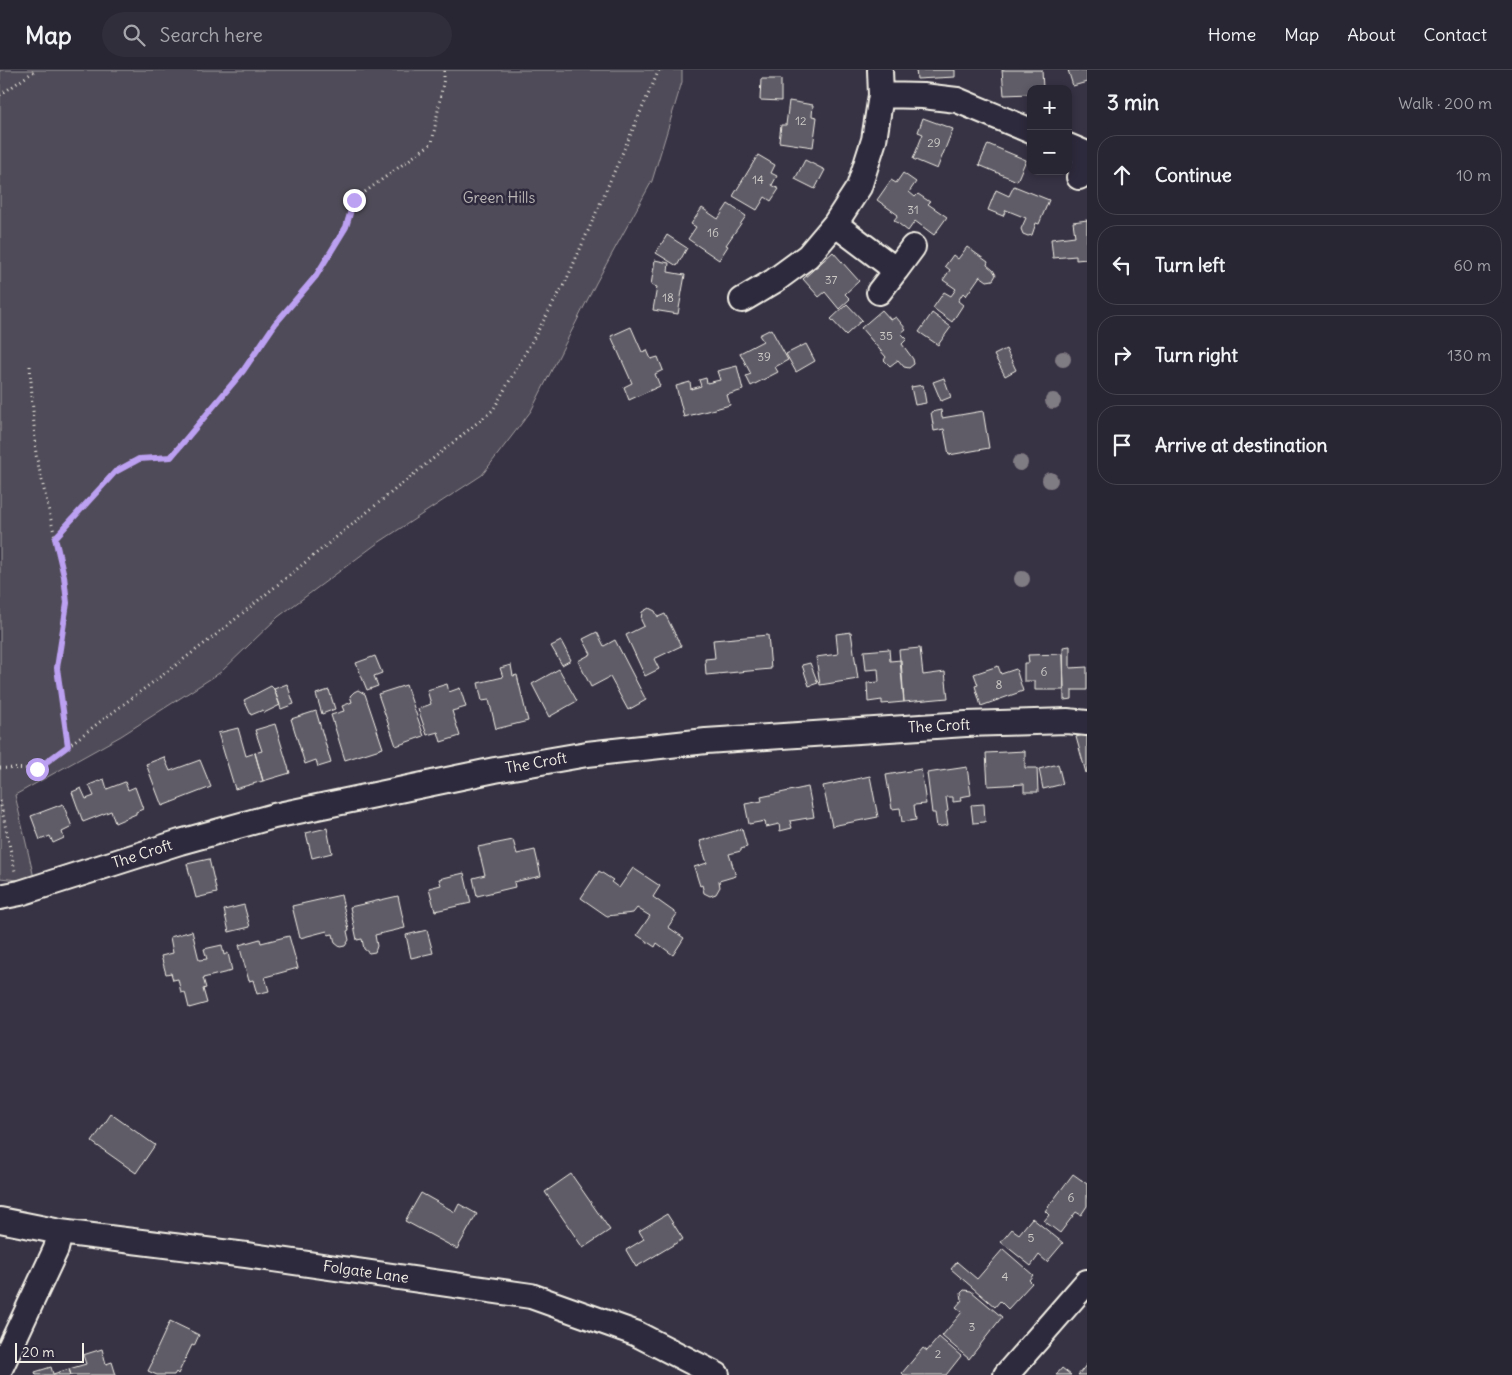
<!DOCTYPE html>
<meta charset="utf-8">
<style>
:root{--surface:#292633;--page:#312e3b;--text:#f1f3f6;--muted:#a5a5ac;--line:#45434e}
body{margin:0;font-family:Delius,sans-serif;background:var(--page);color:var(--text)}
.controls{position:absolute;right:15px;top:15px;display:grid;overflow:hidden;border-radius:10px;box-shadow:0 2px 8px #0003}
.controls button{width:45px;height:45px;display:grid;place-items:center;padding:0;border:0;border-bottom:1px solid var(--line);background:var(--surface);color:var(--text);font:25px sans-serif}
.scale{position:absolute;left:15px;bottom:12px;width:69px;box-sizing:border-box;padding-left:5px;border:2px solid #f4f1e8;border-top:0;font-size:14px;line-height:18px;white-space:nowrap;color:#f4f1e8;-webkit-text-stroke:4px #2f2a3d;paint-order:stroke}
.stop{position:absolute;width:15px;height:15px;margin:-11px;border:4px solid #bca0f2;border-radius:50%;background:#fff}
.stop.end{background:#bca0f2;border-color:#fff;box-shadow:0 1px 5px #0008}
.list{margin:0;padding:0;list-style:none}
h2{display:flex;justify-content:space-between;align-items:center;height:65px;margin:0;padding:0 20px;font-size:21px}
h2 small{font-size:16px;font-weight:400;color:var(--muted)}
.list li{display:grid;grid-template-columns:32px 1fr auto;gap:15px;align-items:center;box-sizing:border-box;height:80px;margin:0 10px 10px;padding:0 10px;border:1px solid var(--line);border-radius:20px}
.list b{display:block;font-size:19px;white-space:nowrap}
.list em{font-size:16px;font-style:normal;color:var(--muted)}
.icon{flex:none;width:28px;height:28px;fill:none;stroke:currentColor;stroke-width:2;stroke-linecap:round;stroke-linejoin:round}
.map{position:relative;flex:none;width:1087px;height:1305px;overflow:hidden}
header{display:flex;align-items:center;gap:30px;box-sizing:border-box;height:70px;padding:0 25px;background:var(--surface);border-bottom:1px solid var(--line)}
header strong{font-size:24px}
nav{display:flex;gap:28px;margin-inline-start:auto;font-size:18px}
.search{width:350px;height:45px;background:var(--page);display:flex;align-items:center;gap:12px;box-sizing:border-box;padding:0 18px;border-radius:28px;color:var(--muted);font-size:19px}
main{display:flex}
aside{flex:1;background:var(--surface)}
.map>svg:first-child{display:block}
</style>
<header>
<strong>Map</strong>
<div class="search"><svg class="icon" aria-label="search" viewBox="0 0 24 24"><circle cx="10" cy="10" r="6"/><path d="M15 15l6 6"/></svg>Search here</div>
<nav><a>Home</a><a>Map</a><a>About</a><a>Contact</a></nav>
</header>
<main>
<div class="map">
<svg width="1087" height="1305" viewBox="0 0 1087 1305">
<rect width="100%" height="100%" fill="#373244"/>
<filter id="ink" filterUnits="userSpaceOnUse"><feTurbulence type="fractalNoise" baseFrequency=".02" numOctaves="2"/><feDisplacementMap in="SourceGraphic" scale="10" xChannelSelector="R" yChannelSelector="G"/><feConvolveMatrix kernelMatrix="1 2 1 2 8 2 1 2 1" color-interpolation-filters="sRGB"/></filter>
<g filter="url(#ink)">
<path fill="#504b59" stroke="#a29ea0" d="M0,0H682V12L652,111L596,213L531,341L482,405L375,475L278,547L221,602L121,666L15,725L35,812L0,808Z"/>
<path fill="#5f5c67" stroke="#f4f1e8" d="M916,0H955V7L917,9Z
M1002,0H1042L1043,19H1031V24L1004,25Z
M1068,0H1087V12L1073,16Z
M761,9H781V31L760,30Z
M789,31L813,35L812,46L817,47L813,77L779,72L781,55H786Z
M923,48L953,59L937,99L913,89L923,64L918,62Z
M988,74L1026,90L1017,111L979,95Z
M758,85L775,95L771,103L777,106L772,115L779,119L771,131L765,127L757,140L733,126Z
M805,90L825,100L815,119L795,109Z
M903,103L916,112L909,122L915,127L918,124L930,132L928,134L947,147L934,165L915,151L908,161L894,150L898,145L877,130L891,110L896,113Z
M1014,116L1049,130L1039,154L1036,153L1032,165L1028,166L1023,164L1021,159L1026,148L1006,140L1003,146L988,140L996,120L1009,126Z
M728,134L746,146L726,175L728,176L719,190L688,169L696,157L691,154L702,138L718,149Z
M1087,150V189L1076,190V186L1053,188L1051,169L1075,166L1073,152Z
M667,165L687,178L677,196L656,183Z
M967,177L988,192L987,195L993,200L996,205L993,210L987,211L980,206L966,226L963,223L958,231L963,235L952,252L933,238L944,222L951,226L956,219L943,210L950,200L945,196L953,185L958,189Z
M833,182L859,211L845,224L850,229L839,239L825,222L819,227L803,209Z
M655,190L669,193L668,202L685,205L678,244L653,240L657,217L651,215Z
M847,234L862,250L846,265L831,249Z
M882,240L891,250L896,247L906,259L901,263L907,269L902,274L913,289L914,294L909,298L904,297L898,290L890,296L884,290L886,287L861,258Z
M932,243L951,257L938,275L919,262Z
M631,257L642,282L647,280L651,289L658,287L663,300L655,304L660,316L629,330L624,317L632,313L611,266Z
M771,259L788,290L775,297L778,302L751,316L746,306L751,304L740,283L763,271L759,265Z
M806,274L815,291L796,302L786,284Z
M1006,279L1016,300L1005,306L994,285Z
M737,296L743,320L727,325L730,335L684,347L676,316L690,312L691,319L701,316L699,310L706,308L707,313L720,310L717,301Z
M944,308L951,327L941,331L933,312Z
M923,315L926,333L915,335L911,317Z
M941,340L942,348L983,341L989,378L949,385L944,359L934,361L931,342Z
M649,538L655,541L658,547L665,544L681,576L654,589L659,599L645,606L626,565L644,556L641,550L642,542Z
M597,562L604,576L615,570L646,630L628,640L610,607L591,617L578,591L591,584L583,569Z
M851,562L858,609L820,615L816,587L838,584L836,564Z
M768,565L771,599L706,605L705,589L715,588L713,570Z
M561,571L571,590L562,595L551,576Z
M1070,576V598L1087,597V620H1072V629L1064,630L1063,577Z
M920,578L923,605L945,602L948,628L904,632L899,580Z
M889,579L890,591L901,590L904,632L882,634V630L868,632L867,613L879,612L878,599L866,600L864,581Z
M1063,584L1064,620H1035V611H1024V593H1029L1028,585Z
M375,586L382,603L374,606L378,616L367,620L356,593Z
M810,593L818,613L809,616L802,595Z
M511,595L513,606L517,605L528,651L496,659L489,630L482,631L478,613L503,607L500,598Z
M998,596L1001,604L1016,599L1023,621L981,636L975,616L978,615L974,604Z
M559,599L577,631L549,647L532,614Z
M287,614L294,634L281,639L274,619Z
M447,614L449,622L460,618L466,637L452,641L460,666L441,672L438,662L427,665L418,639L431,634L427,620Z
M406,615L424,666L396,676L378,624Z
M271,616L274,619L280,635L264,643L263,640L251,645L244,630Z
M329,620L335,639L322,644L316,624Z
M358,620L365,624L383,678L345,690L331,645L344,641L342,636L352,632L350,626L354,622Z
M316,641L331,693L318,697L316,690L305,694L291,649Z
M275,654L290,703L263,711L255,683L262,681L255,660Z
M238,658L246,686L255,683L263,711L235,719L218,663Z
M1087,664V703H1086L1076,667Z
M1025,681V698H1037L1038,722H1024V714L988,716L986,683Z
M164,687L170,701L200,690L211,717L162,736L146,694Z
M1058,694L1063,714L1043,719L1039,699Z
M967,697L971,725L960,727L961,731L953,732V727H946L948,741L946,742L948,755L937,757L935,743H932L927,703Z
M921,699L926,734L914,735L916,750L902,752L900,738L892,739L886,705Z
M870,706L878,747L832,756L823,716Z
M104,709L107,719L125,712L128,720L135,717L143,739L136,742V744L115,753L111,741L83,752L72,722L81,718L86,729L94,726L89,715Z
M808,717L814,747L790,751L792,758L780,761L779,754L766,757L765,751L749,754L745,734L762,731L761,727Z
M63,734L72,757L62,762L64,768L53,773L50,766L40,770L31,746Z
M984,734L985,752L973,753L971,735Z
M327,758L332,783L312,788L306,763Z
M742,759L747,777L741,779V781L729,784L736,806L719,811L720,817L716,824L710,826L704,823L702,815L700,816L694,797L707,793L700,771Z
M513,770L517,784L535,780L541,806L514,812L515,817L477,826L473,808L485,805L478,777Z
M209,789L217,823L196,828L187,794Z
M633,798L660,816L653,827L677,844L668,857L684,868L673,885L657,873L655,877L637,865L650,846L637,838L633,843L607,846L581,828L599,801L613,810L611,812L619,818Z
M464,803L471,833L435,841L429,818L441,815L439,809Z
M341,825L349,860L347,861L349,870L345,876L340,877L335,873L333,864L328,865L327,861L300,868L292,836Z
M398,826L405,858L375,865L377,876L375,882L369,883L364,879L362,869L357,870L350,837Z
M244,835L250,857L229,862L224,840Z
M427,860L433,883L411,888L406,865Z
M192,861L199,890L207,889L204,879L222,875L224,885L228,883L232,901L203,908L206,918L203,919L207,933L189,938L185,922L181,923L178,909L173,910L171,903L166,904L161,886L173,883L170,867Z
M289,866L298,898L265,907L269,921L257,924L253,910L249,911L239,875L260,869L261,873Z
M111,1044L155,1075L136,1103L92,1072Z
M571,1104L610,1160L583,1178L545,1122Z
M1073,1104L1087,1114V1136L1081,1145L1076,1142L1060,1163L1044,1151L1049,1145L1045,1141Z
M421,1123L455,1142L459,1134L477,1144L457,1179L405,1151Z
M667,1144L683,1169L636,1197L626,1180L644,1169L639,1161Z
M1032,1148L1063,1173L1047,1192L1039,1185L1031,1196L1001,1172L1012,1159L1019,1164Z
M1003,1179L1033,1205L1029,1210L1032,1213L1008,1239L1000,1231L995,1237L951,1199L957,1192L977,1209Z
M964,1220L971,1221L1002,1247L969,1289L942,1266L962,1242L956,1237L962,1230L961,1223Z
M170,1251L199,1265L194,1276L192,1275L178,1304L176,1302L174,1305H157L148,1301L152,1293L151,1292Z
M939,1267L961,1286L946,1305H904L902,1303L923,1278L927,1281Z
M102,1279L106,1294L112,1292L116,1305H71L69,1299L86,1294L83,1285Z
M1087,1294V1305H1078Z
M51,1297L53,1304L69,1299L71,1305H36L35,1302Z
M1062,1298L1071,1305H1056Z"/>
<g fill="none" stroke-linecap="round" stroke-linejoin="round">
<defs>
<path id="street" d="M881,25L923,26L957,30L1031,61
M1068,76L1087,84
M1079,107L1087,87
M835,154L896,200L913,177
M879,222L896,200
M742,230L774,211L808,186L835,154L859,117L874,70L881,25L880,0
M0,827L20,823L180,772L274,746L495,700L587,684L706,671L966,654L1067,651L1087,653
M0,1150L60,1162L246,1185L531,1226L635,1263L717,1305
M0,1299L56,1179L60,1162
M1006,1305L1087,1212"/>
</defs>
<use href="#street" stroke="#f4f1e8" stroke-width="28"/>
<path stroke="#f4f1e8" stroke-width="3" stroke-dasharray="1 4" stroke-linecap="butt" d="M0,25L36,0
M30,296L36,385L64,506L67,533L57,598L68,676
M55,468L115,402L139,389L171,387L243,301L275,254L316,206L346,157L354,130L432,73L444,8V0
M0,698L37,699L212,568L493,340L566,211L659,0
M0,731L15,801"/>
<use href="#street" stroke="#2f2a3d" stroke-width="24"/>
</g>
<g fill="#807b83">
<circle cx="1063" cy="289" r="8"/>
<circle cx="1053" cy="331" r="8"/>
<circle cx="1020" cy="393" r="8"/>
<circle cx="1050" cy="410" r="8"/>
<circle cx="1022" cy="509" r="8"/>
</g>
</g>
<g fill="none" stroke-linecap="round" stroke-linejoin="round" filter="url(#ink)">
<path stroke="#bca0f2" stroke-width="6" d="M37,699L68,676L57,598L67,533L64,506L55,468L115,402L139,389L171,387L243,301L275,254L316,206L346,157L354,130"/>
</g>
<g text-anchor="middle" stroke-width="5" stroke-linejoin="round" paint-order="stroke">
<g font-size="12" fill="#cfccc8">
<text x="801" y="55">12</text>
<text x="934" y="77">29</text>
<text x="758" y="114">14</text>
<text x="913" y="144">31</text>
<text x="713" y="167">16</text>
<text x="831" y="214">37</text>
<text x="668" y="232">18</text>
<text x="886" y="270">35</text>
<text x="764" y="291">39</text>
<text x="1044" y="606">6</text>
<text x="999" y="619">8</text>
<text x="1071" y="1132">6</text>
<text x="1031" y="1172">5</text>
<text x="1005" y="1211">4</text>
<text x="972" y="1261">3</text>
<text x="938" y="1288">2</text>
</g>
<g font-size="15" fill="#bbb7b6" stroke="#2f2a3d">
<text x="499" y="133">Green Hills</text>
</g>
<g font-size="15" fill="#f4f1e8" stroke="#2f2a3d">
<text transform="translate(939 656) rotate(-3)" y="5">The Croft</text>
<text transform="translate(536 693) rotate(-10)" y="5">The Croft</text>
<text transform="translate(142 784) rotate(-18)" y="5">The Croft</text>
<text transform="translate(366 1202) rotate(8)" y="5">Folgate Lane</text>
</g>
</g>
</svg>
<div class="controls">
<button>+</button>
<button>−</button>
</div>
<div class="scale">20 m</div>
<div class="stop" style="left:37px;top:699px"></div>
<div class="stop end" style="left:354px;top:130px"></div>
</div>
<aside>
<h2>3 min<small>Walk · 200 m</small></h2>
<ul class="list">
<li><svg class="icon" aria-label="ahead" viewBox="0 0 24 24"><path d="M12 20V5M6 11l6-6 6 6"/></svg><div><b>Continue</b></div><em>10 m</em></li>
<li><svg class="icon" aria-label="left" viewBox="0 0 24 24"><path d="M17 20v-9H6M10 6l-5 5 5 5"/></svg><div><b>Turn left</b></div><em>60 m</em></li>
<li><svg class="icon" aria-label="right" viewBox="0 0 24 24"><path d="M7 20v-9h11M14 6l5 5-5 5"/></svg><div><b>Turn right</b></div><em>130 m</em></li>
<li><svg class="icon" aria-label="arrive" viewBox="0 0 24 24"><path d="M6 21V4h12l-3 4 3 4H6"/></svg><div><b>Arrive at destination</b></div></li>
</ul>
</aside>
</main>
